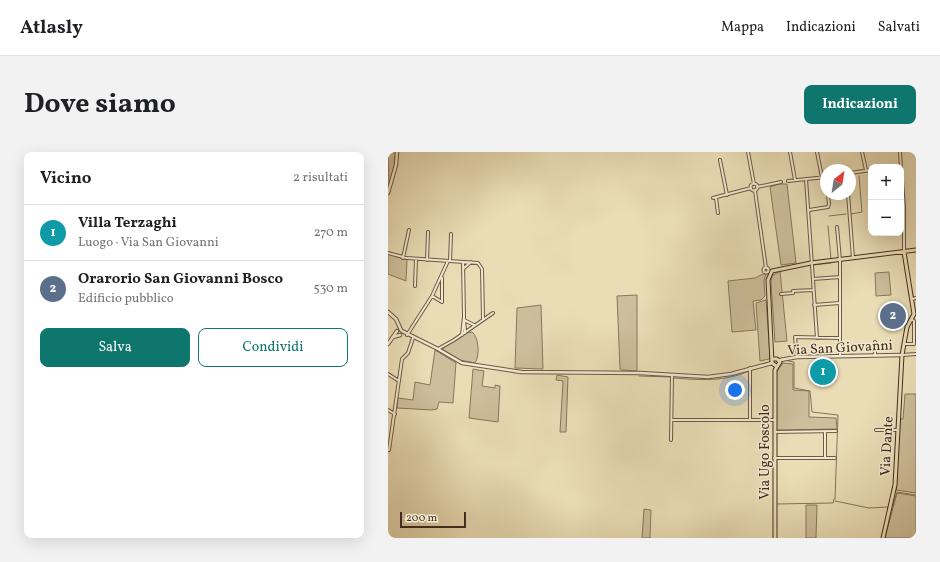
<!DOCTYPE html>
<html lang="it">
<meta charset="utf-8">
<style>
:root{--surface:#fff;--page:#f2f2f2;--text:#202124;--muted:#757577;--line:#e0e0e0;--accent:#0f766e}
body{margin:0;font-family:Vollkorn,serif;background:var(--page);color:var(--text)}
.controls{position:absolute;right:12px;top:12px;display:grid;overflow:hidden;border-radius:8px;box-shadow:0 4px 16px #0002}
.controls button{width:36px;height:36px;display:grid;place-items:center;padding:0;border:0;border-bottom:1px solid var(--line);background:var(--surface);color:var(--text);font:20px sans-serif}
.compass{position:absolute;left:432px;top:12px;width:36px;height:36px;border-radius:50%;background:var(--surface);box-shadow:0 4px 16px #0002;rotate:30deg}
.scale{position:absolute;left:12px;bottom:10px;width:66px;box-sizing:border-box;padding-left:4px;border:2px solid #442d1e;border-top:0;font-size:11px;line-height:14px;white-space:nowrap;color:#442d1e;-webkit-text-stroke:3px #f1e9d0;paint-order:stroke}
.you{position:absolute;left:347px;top:238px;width:14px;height:14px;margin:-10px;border:3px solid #fff;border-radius:50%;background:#1a73e8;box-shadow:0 0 0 6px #1a73e833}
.badge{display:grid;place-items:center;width:26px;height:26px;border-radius:50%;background:var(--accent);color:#fff;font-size:13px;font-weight:700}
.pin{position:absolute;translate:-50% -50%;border:2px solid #fff;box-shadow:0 1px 4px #0006}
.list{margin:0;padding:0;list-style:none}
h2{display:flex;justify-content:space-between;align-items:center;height:52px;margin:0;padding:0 16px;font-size:17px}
h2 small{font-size:13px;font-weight:400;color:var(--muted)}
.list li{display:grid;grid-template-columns:26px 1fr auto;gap:12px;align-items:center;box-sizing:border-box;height:56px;padding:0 16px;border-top:1px solid var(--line)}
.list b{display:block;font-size:15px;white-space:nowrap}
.list p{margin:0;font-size:13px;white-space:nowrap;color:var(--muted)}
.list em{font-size:13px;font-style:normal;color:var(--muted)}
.actions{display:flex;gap:8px;padding:12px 16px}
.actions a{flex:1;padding:9px 0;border:1px solid var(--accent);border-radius:8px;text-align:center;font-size:14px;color:var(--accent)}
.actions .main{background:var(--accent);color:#fff}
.map{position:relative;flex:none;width:528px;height:386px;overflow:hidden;border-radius:8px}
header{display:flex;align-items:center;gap:24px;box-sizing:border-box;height:56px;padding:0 20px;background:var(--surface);border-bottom:1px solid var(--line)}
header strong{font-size:19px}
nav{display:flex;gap:22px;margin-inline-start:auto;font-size:14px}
.intro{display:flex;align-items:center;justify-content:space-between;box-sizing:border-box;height:96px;padding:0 24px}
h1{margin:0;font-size:28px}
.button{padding:10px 18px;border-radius:8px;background:var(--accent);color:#fff;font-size:14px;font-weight:700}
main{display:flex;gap:24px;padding:0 24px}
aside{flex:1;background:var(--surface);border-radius:8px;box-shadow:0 4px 16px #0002}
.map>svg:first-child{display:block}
</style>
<header>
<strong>Atlasly</strong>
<nav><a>Mappa</a><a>Indicazioni</a><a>Salvati</a></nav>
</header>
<div class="intro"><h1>Dove siamo</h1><a class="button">Indicazioni</a></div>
<main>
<aside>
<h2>Vicino<small>2 risultati</small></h2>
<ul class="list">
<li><span class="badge" style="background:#0f9aa8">1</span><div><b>Villa Terzaghi</b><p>Luogo · Via San Giovanni</p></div><em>270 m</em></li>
<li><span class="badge" style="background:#5c6f8a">2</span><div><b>Orarorio San Giovanni Bosco</b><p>Edificio pubblico</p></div><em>530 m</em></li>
</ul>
<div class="actions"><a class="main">Salva</a><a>Condividi</a></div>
</aside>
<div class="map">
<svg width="528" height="386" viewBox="0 0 528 386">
<rect width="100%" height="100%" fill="#eaddb6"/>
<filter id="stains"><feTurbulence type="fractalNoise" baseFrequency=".005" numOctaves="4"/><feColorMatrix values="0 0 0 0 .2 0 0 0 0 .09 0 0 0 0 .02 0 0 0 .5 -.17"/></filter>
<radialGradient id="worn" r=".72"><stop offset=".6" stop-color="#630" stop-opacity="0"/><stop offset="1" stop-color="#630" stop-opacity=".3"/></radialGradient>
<path fill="#cebf9c" stroke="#89765d" d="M0,0H7V13L1,34Z
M391,32H399L408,111L393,113L382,35Z
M0,102L19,108L18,129L0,122Z
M392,119L399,189L387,190L383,130L384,124Z
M501,120L503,143L488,144L487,121Z
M375,122H378L376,129L377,144L373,148L365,149L368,178L344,180L340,129L367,126Z
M249,143V219L234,218L232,217L229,144Z
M378,148L382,204L381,207L372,209L368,151Z
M153,153L155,217L127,216L129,156Z
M84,180C91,185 92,204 87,211L72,208L54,197L79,181Z
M47,198L68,211L65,251L51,250L49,257L44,258L9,256L10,246L25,248L27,230L42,233Z
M395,211L405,212V238L421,239V265L448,266L449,277L388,278V221Z
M85,217L96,219L94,234L107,236V233L112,234L110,270L81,266Z
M169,223L180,225L178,280H172L175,229L168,228Z
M517,242H528V341L508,338L512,267H515Z
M509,341L528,344V386H497Z
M418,353H429L428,386H418Z
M256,357L263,358L262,386H254Z"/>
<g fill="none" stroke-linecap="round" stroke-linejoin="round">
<path stroke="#86735a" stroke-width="1" d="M463,62L474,60L471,24
M441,64L458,62
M440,74L443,107
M425,113L443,111
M400,209L406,210V236L422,239L424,260L450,263L447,347
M251,224L282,225
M286,226C312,228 337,230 361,219
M447,349L481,356L500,355
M388,352L445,351L446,347
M505,354L509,340L528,343"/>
<defs>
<path id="minor" d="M360,0L366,32
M402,0L407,28
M429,0L434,25
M474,0L478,18
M512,0L513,17
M332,8L339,43
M513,17L516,55V100
M462,21L483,18
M437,25L438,30
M418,27L429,186
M400,29L438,25
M362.5 35a3.5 3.5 0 1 1 7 0a3.5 3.5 0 1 1-7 0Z
M369,35L393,30
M367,39L378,116
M460,42L465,106
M325,46L363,36
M328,46L330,61
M421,58L440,55L441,52L440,42
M449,75L452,108V204
M0,101L19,106L90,111L94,117L95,167
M15,106L21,78
M39,108L40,80
M62,109L63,82
M75,110L76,165
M375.5 118a2.5 2.5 0 1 1 5 0a2.5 2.5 0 1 1-5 0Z
M76,116L83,110
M425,127L452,125
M27,134L28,107
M393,142L405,141V139L425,138
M44,144L54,150V126
M524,147L528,146
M426,153L451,151
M76,168L86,173
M19,183L44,144L60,109
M74,183L76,165L77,181
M516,192H526V169L523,167
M50,197L66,188L105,161
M487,203V190
M514,203L528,202
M409,205L407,185L452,186
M0,222L11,229
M0,258L7,262
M284,268H386
M362,268V216
M488,278H510
M437,279V306
M387,280L448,279
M283,288L284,223
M0,297L1,298L14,207L20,201L25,186
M386,306H447"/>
<path id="tertiary" d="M0,41L8,13L9,0
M0,160L8,167L13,178
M14,179L50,197L74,211L133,220L252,221L320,225L343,222L384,211
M5,185L12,183
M0,192L9,179
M392,208L409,205L514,203"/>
<path id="primary" d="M385,207H389L392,210L387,218V386
M388,214L384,211L380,128L384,119L423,111L528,98
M495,386L507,333L514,203L519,175L526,162L516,100"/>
</defs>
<use href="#minor" stroke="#6e5944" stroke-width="4"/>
<use href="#tertiary" stroke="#6e5944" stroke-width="4.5"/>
<use href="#primary" stroke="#442d1e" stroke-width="5"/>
<use href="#minor" stroke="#f1e9d0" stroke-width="2"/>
<use href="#tertiary" stroke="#f1e9d0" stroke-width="2.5"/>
<use href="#primary" stroke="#eaddb6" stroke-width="3"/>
</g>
<g text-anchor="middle" stroke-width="3" stroke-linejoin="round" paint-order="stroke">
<g font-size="14" fill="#442d1e" stroke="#f1e9d0">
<text transform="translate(452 195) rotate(-3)" y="5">Via San Giovanni</text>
<text transform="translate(498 294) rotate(-87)" y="5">Via Dante</text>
<text transform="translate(376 300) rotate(-90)" y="5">Via Ugo Foscolo</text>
</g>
</g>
<rect width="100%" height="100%" filter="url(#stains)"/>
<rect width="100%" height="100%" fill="url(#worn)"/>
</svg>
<div class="controls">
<button>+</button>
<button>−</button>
</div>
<svg class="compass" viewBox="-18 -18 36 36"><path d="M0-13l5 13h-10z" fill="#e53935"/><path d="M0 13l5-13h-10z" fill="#757577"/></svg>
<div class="scale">200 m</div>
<div class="you"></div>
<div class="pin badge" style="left:435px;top:220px;background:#0f9aa8">1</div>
<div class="pin badge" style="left:505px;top:164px;background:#5c6f8a">2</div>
</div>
</main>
